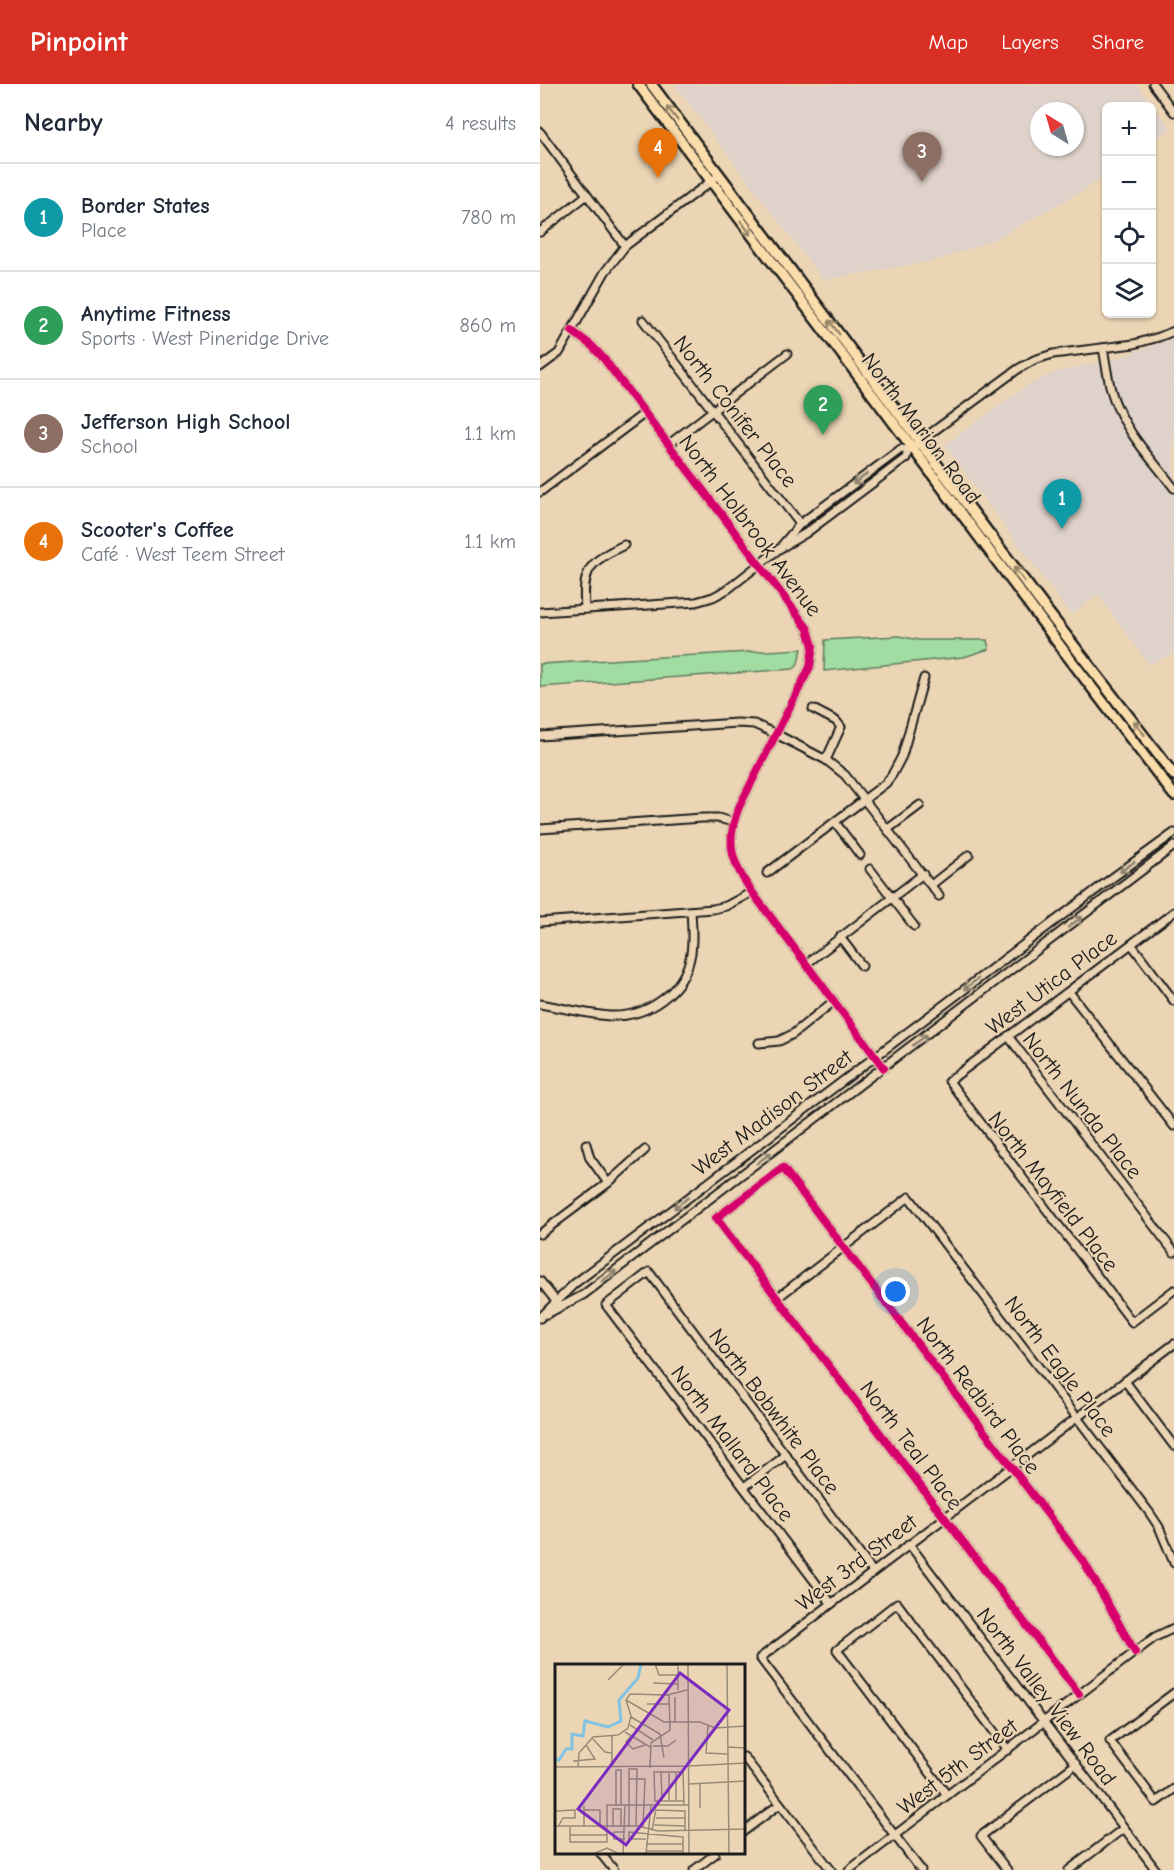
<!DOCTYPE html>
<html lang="en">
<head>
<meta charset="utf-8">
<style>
	body { margin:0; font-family:"Comic Neue",sans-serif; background:#f2f2f3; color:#1f2937 }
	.controls { position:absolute; right:18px; top:18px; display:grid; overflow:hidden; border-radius:9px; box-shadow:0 2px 4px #0004 }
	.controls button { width:54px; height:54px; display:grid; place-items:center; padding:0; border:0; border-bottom:2px solid #e0e1e3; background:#fff; color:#1f2937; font:30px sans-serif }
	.compass { position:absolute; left:490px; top:18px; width:54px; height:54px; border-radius:50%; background:#fff; box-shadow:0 2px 4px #0004; rotate:323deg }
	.you { position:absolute; left:356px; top:1208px; width:21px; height:21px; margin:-15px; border:4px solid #fff; border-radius:50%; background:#1a73e8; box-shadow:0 0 0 9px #1a73e833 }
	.badge { display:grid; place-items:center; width:39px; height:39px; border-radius:50%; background:#d93025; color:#fff; font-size:20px; font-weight:700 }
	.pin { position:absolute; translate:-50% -50px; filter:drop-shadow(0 2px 3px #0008) }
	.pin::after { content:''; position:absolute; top:32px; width:21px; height:18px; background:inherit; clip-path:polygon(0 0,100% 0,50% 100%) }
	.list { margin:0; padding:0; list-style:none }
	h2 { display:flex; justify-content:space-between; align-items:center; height:78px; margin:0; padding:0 24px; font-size:26px }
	h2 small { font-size:20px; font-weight:400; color:#747a83 }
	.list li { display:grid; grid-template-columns:39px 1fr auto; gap:18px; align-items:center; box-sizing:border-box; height:108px; padding:0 24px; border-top:2px solid #e0e1e3 }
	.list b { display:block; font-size:22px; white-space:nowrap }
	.list p { margin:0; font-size:20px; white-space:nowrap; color:#747a83 }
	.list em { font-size:20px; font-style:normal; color:#747a83 }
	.icon { flex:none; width:33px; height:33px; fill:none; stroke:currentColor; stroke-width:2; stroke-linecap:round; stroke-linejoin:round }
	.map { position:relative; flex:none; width:634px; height:1786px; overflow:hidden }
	header { display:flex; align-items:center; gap:36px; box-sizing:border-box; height:84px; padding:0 30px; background:#d93025; color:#fff }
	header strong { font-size:28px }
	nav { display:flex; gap:33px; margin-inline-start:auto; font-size:21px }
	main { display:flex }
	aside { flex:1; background:#fff }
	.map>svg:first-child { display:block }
	.built { fill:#dfd2ca; fill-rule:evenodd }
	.green { fill:#a1dca2; stroke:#5e7c5f; stroke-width:1.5 }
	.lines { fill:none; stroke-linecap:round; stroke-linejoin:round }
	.minor-casing { stroke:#1c1c1c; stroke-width:11 }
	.major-casing { stroke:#1c1c1c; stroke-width:14 }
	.minor { stroke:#ebd5b4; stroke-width:7 }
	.major { stroke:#fbddab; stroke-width:9 }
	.cycleway-casing { stroke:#ebd5b4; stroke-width:11 }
	.cycleway { stroke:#d6006c; stroke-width:8 }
	.oneway { stroke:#97866b }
	.oneway2 { stroke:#8e8270 }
	.labels { text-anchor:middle; stroke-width:4.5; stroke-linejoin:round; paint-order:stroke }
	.street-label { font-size:22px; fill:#1c1c1c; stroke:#ebd5b4 }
	.inset-river { fill:none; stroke:#81c3e2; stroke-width:3 }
	.inset-road { fill:none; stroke:#988b77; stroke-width:1.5 }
	.view { fill:#7b2cbf; fill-opacity:0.15; stroke:#7b2cbf; stroke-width:3 }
	.inset-edge { fill:none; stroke:#1c1c1c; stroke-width:3 }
</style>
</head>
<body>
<header>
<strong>Pinpoint</strong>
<nav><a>Map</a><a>Layers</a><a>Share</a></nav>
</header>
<main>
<aside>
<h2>Nearby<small>4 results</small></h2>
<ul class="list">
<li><span class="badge" style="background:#0f9aa8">1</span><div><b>Border States</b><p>Place</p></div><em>780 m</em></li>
<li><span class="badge" style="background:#2e9e5b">2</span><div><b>Anytime Fitness</b><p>Sports · West Pineridge Drive</p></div><em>860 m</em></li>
<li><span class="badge" style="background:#8d6e63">3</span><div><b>Jefferson High School</b><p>School</p></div><em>1.1 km</em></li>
<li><span class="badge" style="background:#e8710a">4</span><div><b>Scooter's Coffee</b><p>Café · West Teem Street</p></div><em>1.1 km</em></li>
</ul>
</aside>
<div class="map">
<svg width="634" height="1786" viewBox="0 0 634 1786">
	<rect width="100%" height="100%" fill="#ebd5b4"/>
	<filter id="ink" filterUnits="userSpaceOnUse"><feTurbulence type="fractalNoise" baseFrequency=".0167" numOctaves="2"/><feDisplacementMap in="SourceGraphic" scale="12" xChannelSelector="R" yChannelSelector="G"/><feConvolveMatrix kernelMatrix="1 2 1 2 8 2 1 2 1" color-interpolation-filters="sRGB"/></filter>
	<g filter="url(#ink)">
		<g class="built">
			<path d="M 134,0 L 597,0 L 631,44 L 612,58 L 612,22 L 566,22 L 566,90 L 546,105 L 456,155 L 395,177 L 283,196 ZM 499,27 L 535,27 L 535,63 L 499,63 Z"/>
			<path d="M 634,253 L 634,570 L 609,580 L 558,511 L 531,531 L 404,361 L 486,302 L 513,289 L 580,273 Z"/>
		</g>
		<g class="green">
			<path d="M 359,552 L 378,556 L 447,556 L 449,565 L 424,573 L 284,587 L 285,556 Z"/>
			<path d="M 262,565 L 257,582 L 253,585 L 0,603 L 0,580 Z"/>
		</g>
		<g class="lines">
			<g class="minor-casing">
				<g id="minor">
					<path d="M 613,0 L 634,28"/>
					<path d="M 0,48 L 85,162"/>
					<path d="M 0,148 L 47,111"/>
					<path d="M 103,236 L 260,440"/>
					<path d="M 32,247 L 52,262 L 64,275 L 268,545 L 273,562 L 270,583 L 199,723 C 185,758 191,778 212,808 L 344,984"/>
					<path d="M 563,264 C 567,285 569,308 579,327 C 592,355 615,379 634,404"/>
					<path d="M 0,283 L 19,269 L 65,188 L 85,162 L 174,95"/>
					<path d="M 129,360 L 247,270"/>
					<path d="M 0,408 L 105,329"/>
					<path d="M 243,460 L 260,440 L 361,365 L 368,366"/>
					<path d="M 45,525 C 42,485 49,478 84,461"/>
					<path d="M 0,528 L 156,518 L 173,513 L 188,505 L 239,465 L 266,449 L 366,374 L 368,366 L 372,363 L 478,285 L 494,276 L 513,270 L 594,260 L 619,253 L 634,247"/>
					<path d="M 273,625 L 296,637 L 301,643 L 286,676"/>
					<path d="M 0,652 L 197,639 L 214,640 L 236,650 L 286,676 L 305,691 L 399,812"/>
					<path d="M 295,738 L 320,771"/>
					<path d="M 0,745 L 162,734 L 178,734 L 193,738"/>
					<path d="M 348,745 L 380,721"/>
					<path d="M 330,785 L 374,842"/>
					<path d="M 227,789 L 325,715 L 346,699 L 352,691 L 362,672 L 384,594"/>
					<path d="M 391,801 L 429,771"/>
					<path d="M 634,828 L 409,997 L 592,1238 L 634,1206"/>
					<path d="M 0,838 L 173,825 L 186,822 L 212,808"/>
					<path d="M 300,853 L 322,882"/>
					<path d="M 592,861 L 634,917"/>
					<path d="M 266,880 L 383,790"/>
					<path d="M 529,908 L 634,1042"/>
					<path d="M 0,920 C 23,924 46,930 69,932 C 107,934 145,908 151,869 C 153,856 152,841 151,827"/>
					<path d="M 468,952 L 634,1168"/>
					<path d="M 219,959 L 239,957 L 253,950 L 294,917"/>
					<path d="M 46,1060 L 50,1074 L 68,1099"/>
					<path d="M 0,1150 L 68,1099 L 105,1066"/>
					<path d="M 0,1197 L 19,1221"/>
					<path d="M 237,1214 L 369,1113 L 609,1428 L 619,1443 L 634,1479"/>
					<path d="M 7,1230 L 43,1211 L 634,762"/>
					<path d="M 0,1234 L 34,1200 L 572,794 L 634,749"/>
					<path d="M 585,1297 L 634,1362"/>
					<path d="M 204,1403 L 246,1371"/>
					<path d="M 369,1460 L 616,1786"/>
					<path d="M 291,1519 L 66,1221 L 109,1188 L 333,1488"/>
					<path d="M 634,1609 L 570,1657 L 616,1718 L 634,1705"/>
					<path d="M 539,1610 L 176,1134 L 243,1084 L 544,1478 L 595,1568"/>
					<path d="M 204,1673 L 291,1786"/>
					<path d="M 407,1711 L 297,1566 L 357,1519 L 468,1666"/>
					<path d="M 204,1747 L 240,1720"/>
					<path d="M 61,1770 L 74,1786"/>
					<path d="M 154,1786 L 175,1770"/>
					<path d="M 309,1786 L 595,1568 L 615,1553 L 634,1544"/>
					<path d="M 381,1786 L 220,1574 L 634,1260"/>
					<path d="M 467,1786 L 441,1752 L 536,1680"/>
					<path d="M 529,1786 L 584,1744"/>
				</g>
			</g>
			<g class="major-casing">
				<g id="major">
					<path d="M 98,0 L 372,363 L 527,571 L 634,711"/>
					<path d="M 111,0 L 507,527 L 634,691"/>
				</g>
			</g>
			<use href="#minor" class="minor"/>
			<use href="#major" class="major"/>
			<g class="cycleway-casing">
				<g id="cycleway">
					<path d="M 32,247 L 52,262 L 64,275 L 268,545 L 273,562 L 270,583 L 199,723 C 185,758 191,778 212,808 L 344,984"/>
					<path d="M 539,1610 L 176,1134 L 243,1084 L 544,1478 L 595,1568"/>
				</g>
			</g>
			<use href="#cycleway" class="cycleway"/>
		</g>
		<defs><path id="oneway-shaft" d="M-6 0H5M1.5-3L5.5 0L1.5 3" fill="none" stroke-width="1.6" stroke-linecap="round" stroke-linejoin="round" transform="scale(1.5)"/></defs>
		<g class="oneway">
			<use href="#oneway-shaft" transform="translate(132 29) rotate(-127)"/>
			<use href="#oneway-shaft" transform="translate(206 144) rotate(53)"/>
			<use href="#oneway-shaft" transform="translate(294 243) rotate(-127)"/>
			<use href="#oneway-shaft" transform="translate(479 490) rotate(-127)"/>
			<use href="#oneway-shaft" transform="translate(599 644) rotate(-128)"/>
		</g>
		<g class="oneway2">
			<use href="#oneway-shaft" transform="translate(320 395) rotate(143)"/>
			<use href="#oneway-shaft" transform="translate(587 783) rotate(144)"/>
			<use href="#oneway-shaft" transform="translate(535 838) rotate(-37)"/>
			<use href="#oneway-shaft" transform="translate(431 900) rotate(143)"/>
			<use href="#oneway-shaft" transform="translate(380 956) rotate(-37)"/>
			<use href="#oneway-shaft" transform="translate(224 1074) rotate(-37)"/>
			<use href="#oneway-shaft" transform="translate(141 1119) rotate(143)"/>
			<use href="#oneway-shaft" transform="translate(69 1192) rotate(-37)"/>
		</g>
	</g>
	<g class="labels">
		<g class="street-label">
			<text transform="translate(196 327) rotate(52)" y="8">North Conifer Place</text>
			<text transform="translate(382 344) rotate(53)" y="8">North Marion Road</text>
			<text transform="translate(211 441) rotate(53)" y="8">North Holbrook Avenue</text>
			<text transform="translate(511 898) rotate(-37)" y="8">West Utica Place</text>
			<text transform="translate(543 1021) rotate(52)" y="8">North Nunda Place</text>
			<text transform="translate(232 1028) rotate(-37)" y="8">West Madison Street</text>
			<text transform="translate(514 1107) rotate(52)" y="8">North Mayfield Place</text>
			<text transform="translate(521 1282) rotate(53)" y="8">North Eagle Place</text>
			<text transform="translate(439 1311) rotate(53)" y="8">North Redbird Place</text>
			<text transform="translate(235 1327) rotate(53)" y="8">North Bobwhite Place</text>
			<text transform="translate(193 1359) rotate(53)" y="8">North Mallard Place</text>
			<text transform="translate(372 1361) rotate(53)" y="8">North Teal Place</text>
			<text transform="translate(316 1478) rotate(-37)" y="8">West 3rd Street</text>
			<text transform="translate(507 1612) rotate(53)" y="8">North Valley View Road</text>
			<text transform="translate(417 1682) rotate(-37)" y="8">West 5th Street</text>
		</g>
	</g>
	<g transform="translate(15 1580)">
		<rect width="190" height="190" fill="#ebd5b4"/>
		<path class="inset-river" d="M 0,95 L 4,96 L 11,85 L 17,85 L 17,70 L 28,72 L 30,57 L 53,63 L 66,57 L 64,36 L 83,14 L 86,0"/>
		<path class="inset-road" d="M 100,0 L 104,11 L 123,11M 133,0 L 134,190M 172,0 L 174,190M 101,1 L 123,1M 53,16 L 69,0M 98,19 L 123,20M 123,26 L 123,0M 120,33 L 120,58M 71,36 L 109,58 L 145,58 L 160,64 L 191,62M 92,40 L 114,40M 76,53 L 105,70 L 109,94M 75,61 L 98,76M 153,62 L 151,89 L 172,90M 70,68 L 95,83M 76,72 L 71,78 L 78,85 L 90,81M 37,74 L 50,88 L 57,89M 98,82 L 113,82 L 121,76M 172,83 L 191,84M 18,97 L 40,95 L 31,81M 134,102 L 191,99M 0,103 L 134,102M 23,103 L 24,89 L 38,73 L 63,71 L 73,64 L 76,52 L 71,36 L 75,30 L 112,31 L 132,26M 57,103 L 57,72M 95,104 L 96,79 L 115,66 L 114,30M 106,108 L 107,136M 114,109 L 114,137M 121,109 L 121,137M 74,115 L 90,115 L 88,163M 134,120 L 191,117M 145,120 L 145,144M 129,137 L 100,137 L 99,108 L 128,108 L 129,141M 61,141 L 61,106 L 66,106 L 66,141M 29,142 L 29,163M 29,146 L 45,146 L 45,163M 101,146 L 130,147 L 130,166M 0,147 L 20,146 L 20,154 L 8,154 L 3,163M 101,154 L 130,154M 99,161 L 130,162M 0,162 L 83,162 L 103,167 L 191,165M 74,162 L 74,105 L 82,105 L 81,162M 15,163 L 15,178 L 52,178 L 52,141 L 134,141M 58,163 L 58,145 L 66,145 L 66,163M 97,166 L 101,145M 70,168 L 59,168 L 59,175 L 70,175M 15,171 L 52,171M 91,175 L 74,175 L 74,168 L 128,173 L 128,190M 91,180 L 128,180M 91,187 L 128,187M 38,190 L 52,184 L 64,190M 68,190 L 70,141M 91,190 L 96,142"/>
		<path class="view" d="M 125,9 L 174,46 L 71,181 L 23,145 Z"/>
		<rect width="190" height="190" class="inset-edge"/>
	</g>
</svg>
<div class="controls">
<button>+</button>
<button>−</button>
<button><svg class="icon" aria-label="locate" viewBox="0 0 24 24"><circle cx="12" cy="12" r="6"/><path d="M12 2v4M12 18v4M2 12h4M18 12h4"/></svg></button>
<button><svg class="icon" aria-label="layers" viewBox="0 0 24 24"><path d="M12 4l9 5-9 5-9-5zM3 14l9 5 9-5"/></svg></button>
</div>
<svg class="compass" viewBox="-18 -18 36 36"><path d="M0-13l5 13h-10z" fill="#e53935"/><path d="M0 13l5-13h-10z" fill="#747a83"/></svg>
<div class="you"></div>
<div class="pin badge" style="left:522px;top:445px;background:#0f9aa8">1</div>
<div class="pin badge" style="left:283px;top:351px;background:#2e9e5b">2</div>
<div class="pin badge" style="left:382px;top:98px;background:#8d6e63">3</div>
<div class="pin badge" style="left:118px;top:94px;background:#e8710a">4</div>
</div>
</main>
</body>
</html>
